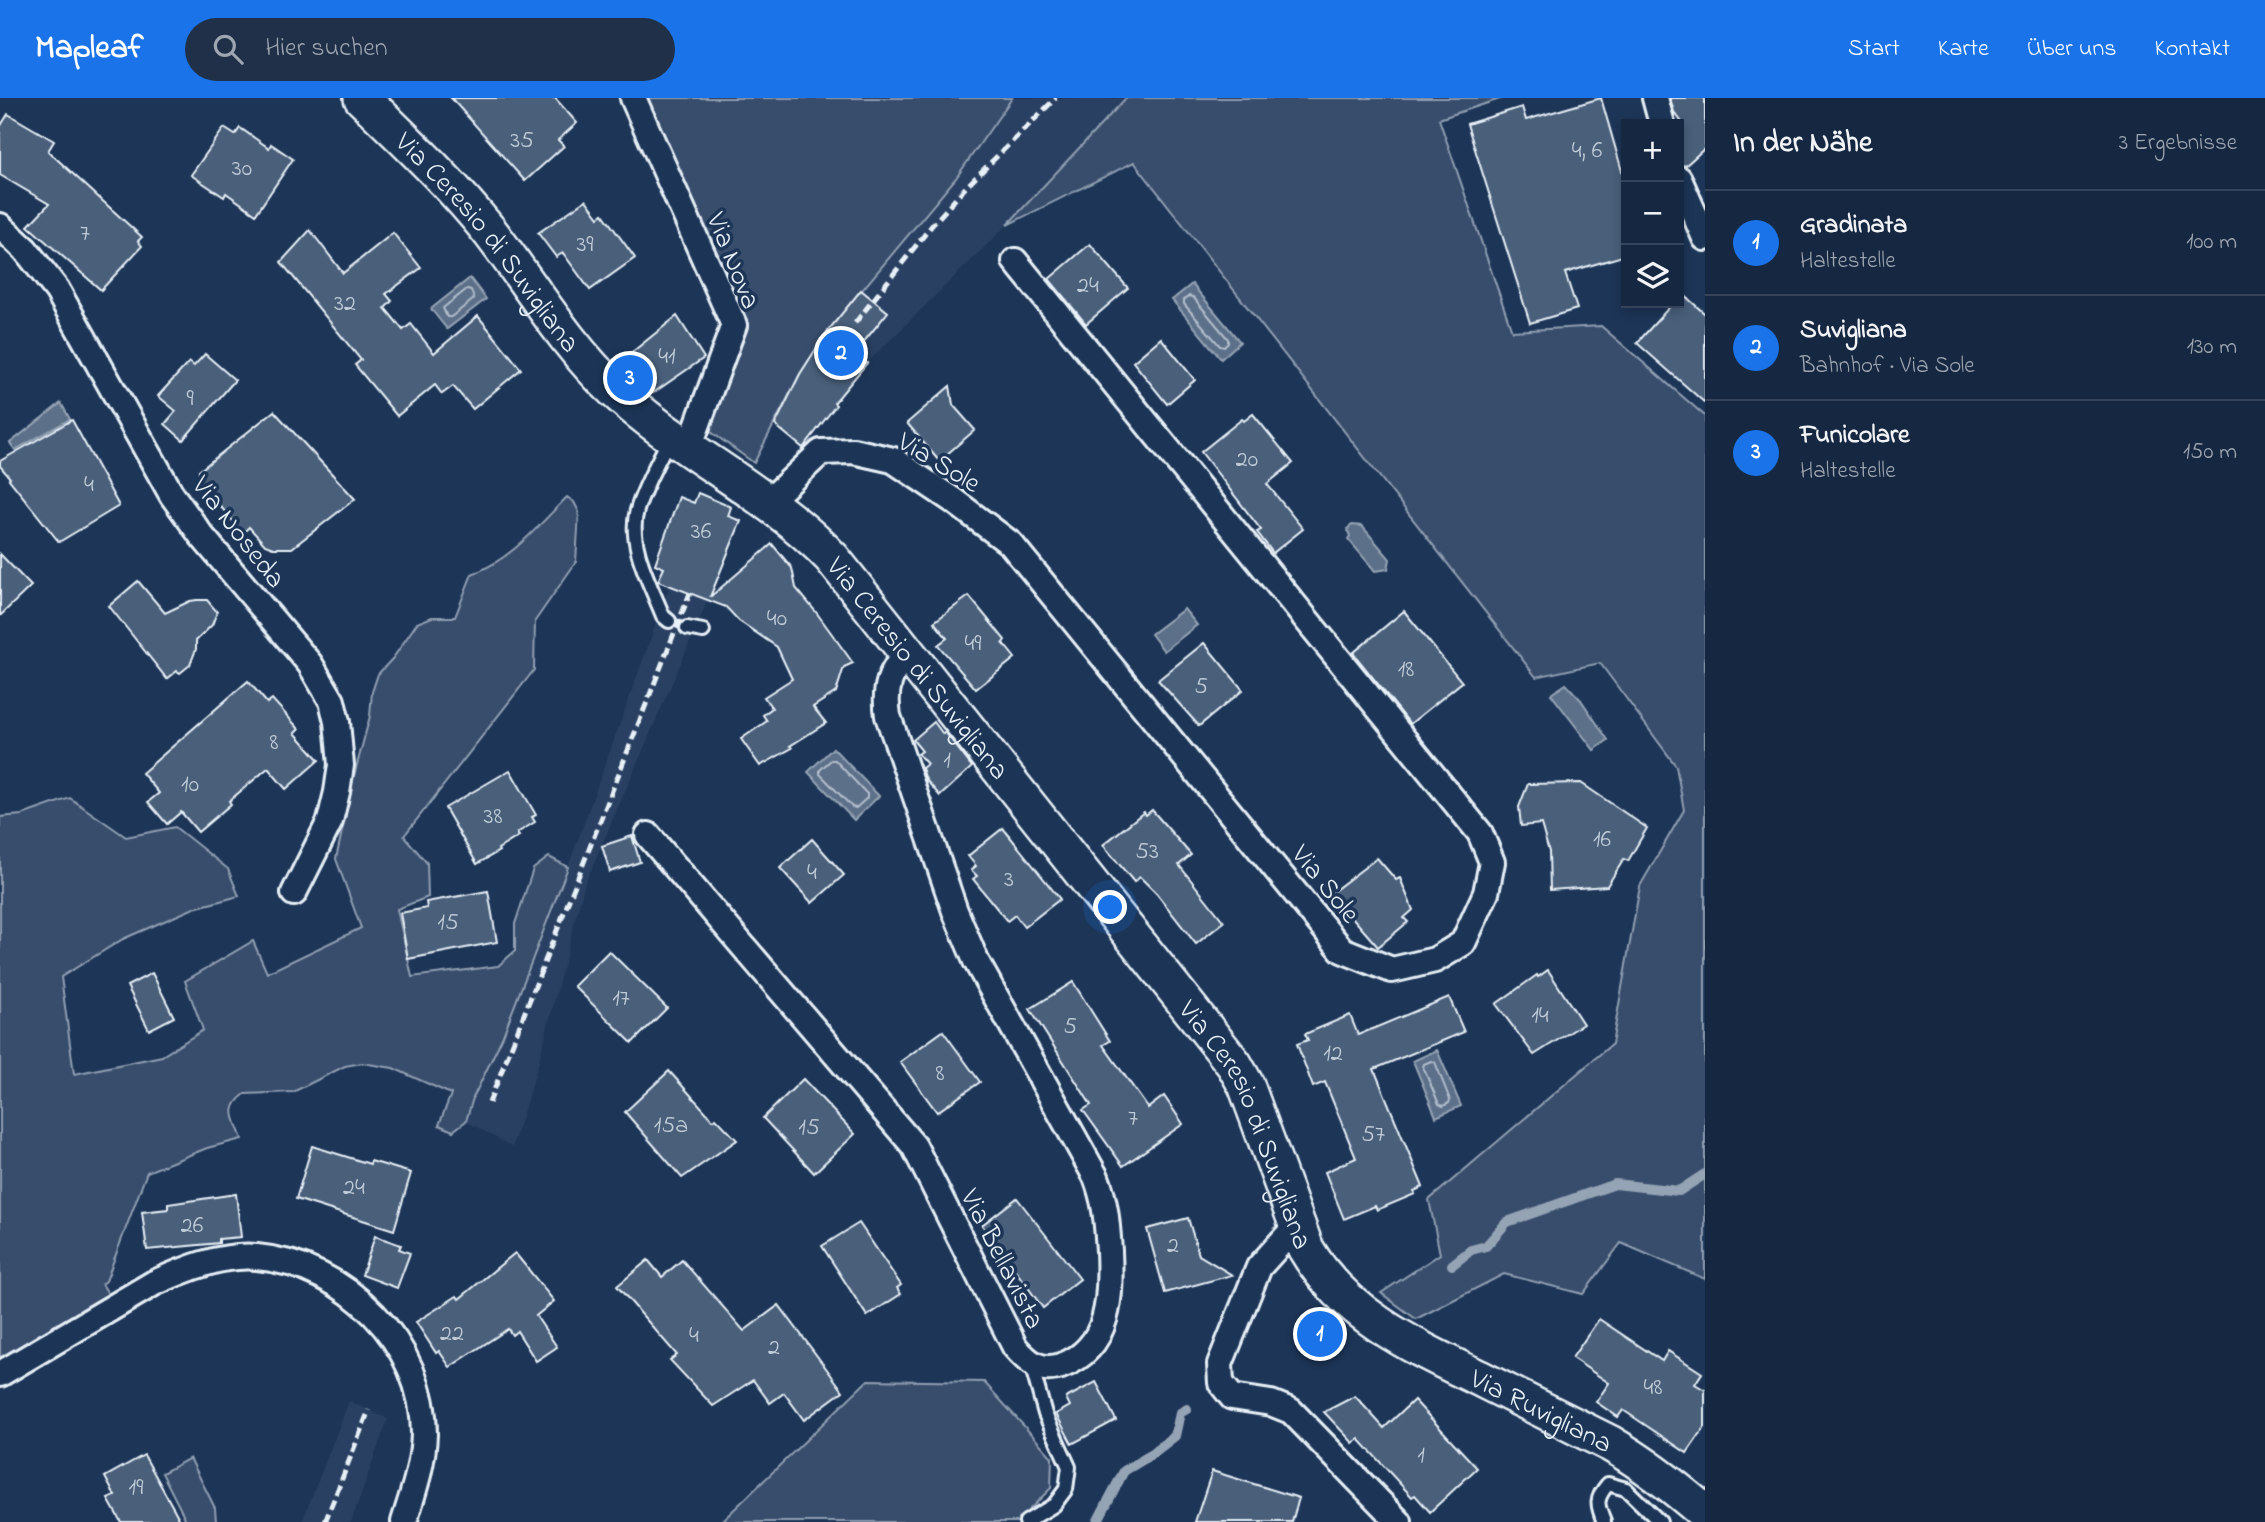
<!DOCTYPE html>
<html lang="de">
<head>
<meta charset="utf-8">
<style>
	body { margin:0; font-family:"Indie Flower",sans-serif; background:#1f3048; color:#f1f3f6 }
	.controls { position:absolute; right:21px; top:21px; display:grid; overflow:hidden; border-radius:0px; box-shadow:0 4px 10px #0003 }
	.controls button { width:63px; height:63px; display:grid; place-items:center; padding:0; border:0; border-bottom:2px solid #35445a; background:#162841; color:#f1f3f6; font:35px sans-serif }
	.you { position:absolute; left:1111px; top:810px; width:24px; height:24px; margin:-18px; border:5px solid #fff; border-radius:50%; background:#1a73e8; box-shadow:0 0 0 10px #1a73e833 }
	.badge { display:grid; place-items:center; width:46px; height:46px; border-radius:50%; background:#1a73e8; color:#fff; font-size:23px; font-weight:700 }
	.pin { position:absolute; translate:-50% -50%; border:4px solid #fff; box-shadow:0 2px 7px #0006 }
	.list { margin:0; padding:0; list-style:none }
	h2 { display:flex; justify-content:space-between; align-items:center; height:91px; margin:0; padding:0 28px; font-size:30px }
	h2 small { font-size:23px; font-weight:400; color:#9ea6b1 }
	.list li { display:grid; grid-template-columns:46px 1fr auto; gap:21px; align-items:center; box-sizing:border-box; height:105px; padding:0 28px; border-top:2px solid #35445a }
	.list b { display:block; font-size:26px; white-space:nowrap }
	.list p { margin:0; font-size:23px; white-space:nowrap; color:#9ea6b1 }
	.list em { font-size:23px; font-style:normal; color:#9ea6b1 }
	.icon { flex:none; width:38px; height:38px; fill:none; stroke:currentColor; stroke-width:2; stroke-linecap:round; stroke-linejoin:round }
	.map { position:relative; flex:none; width:1705px; height:1424px; overflow:hidden }
	header { display:flex; align-items:center; gap:42px; box-sizing:border-box; height:98px; padding:0 35px; background:#1a73e8; color:#fff }
	header strong { font-size:33px }
	nav { display:flex; gap:38px; margin-inline-start:auto; font-size:24px }
	.search { width:490px; height:63px; background:#1f3048; display:flex; align-items:center; gap:18px; box-sizing:border-box; padding:0 24px; border-radius:38px; color:#9ea6b1; font-size:26px }
	main { display:flex }
	aside { flex:1; background:#162841 }
	.map>svg:first-child { display:block }
	.built { fill:#2a4162 }
	.green { fill:#374d6c; stroke:#909fb2; stroke-width:2 }
	.water { fill:#5d7089; stroke:#95a4b5; stroke-width:2 }
	.lines { fill:none; stroke-linecap:round; stroke-linejoin:round }
	.shore { stroke:#b0bdcc; stroke-width:2 }
	.stream { stroke:#95a4b5; stroke-width:10 }
	.building { fill:#495e7a; stroke:#e8f1f8; stroke-width:2 }
	.service-casing { stroke:#e8f1f8; stroke-width:18 }
	.minor-casing { stroke:#e8f1f8; stroke-width:30 }
	.secondary-casing { stroke:#e8f1f8; stroke-width:40 }
	.service { stroke:#1d3557; stroke-width:12 }
	.minor { stroke:#1d3557; stroke-width:24 }
	.secondary { stroke:#1d3557; stroke-width:35 }
	.rail { stroke:#e8f1f8; stroke-width:5; stroke-dasharray:10 5; stroke-linecap:butt }
	.labels { text-anchor:middle; stroke-width:7; stroke-linejoin:round; paint-order:stroke }
	.number-label { font-size:24px; fill:#c0ccd8 }
	.street-label { font-size:28px; fill:#e8f1f8; stroke:#1d3557 }
</style>
</head>
<body>
<header>
<strong>Mapleaf</strong>
<div class="search"><svg class="icon" aria-label="search" viewBox="0 0 24 24"><circle cx="10" cy="10" r="6"/><path d="M15 15l6 6"/></svg>Hier suchen</div>
<nav><a>Start</a><a>Karte</a><a>Über uns</a><a>Kontakt</a></nav>
</header>
<main>
<div class="map">
<svg width="1705" height="1424" viewBox="0 0 1705 1424">
	<rect width="100%" height="100%" fill="#1d3557"/>
	<filter id="ink" filterUnits="userSpaceOnUse"><feTurbulence type="fractalNoise" baseFrequency=".0143" numOctaves="2"/><feDisplacementMap in="SourceGraphic" scale="14" xChannelSelector="R" yChannelSelector="G"/><feConvolveMatrix kernelMatrix="1 2 1 2 8 2 1 2 1" color-interpolation-filters="sRGB"/></filter>
	<g filter="url(#ink)">
		<g class="built">
			<path d="M 1012,0 L 1126,0 L 1007,127 L 867,265 L 834,305 L 800,276 L 827,234 L 956,80 Z"/>
			<path d="M 670,487 L 708,502 L 584,788 L 536,974 L 512,1049 L 466,1023 L 473,1000 L 502,940 L 568,769 Z"/>
			<path d="M 349,1303 L 388,1321 L 351,1424 L 302,1424 Z"/>
		</g>
		<g class="green">
			<path d="M 633,0 L 1012,0 L 956,80 L 827,234 L 800,276 L 754,365 L 707,331 L 734,227 Z"/>
			<path d="M 1126,0 L 1503,0 L 1439,21 L 1512,233 L 1601,228 L 1705,318 L 1705,1181 L 1621,1145 L 1583,1196 L 1504,1176 L 1416,1221 L 1381,1195 L 1440,1156 L 1429,1102 L 1612,946 L 1640,788 L 1684,712 L 1676,668 L 1600,565 L 1536,579 L 1134,64 L 1007,127 Z"/>
			<path d="M 567,399 L 574,404 L 579,414 L 576,464 L 535,523 L 534,572 L 404,738 L 427,765 L 428,799 L 397,811 L 412,879 L 498,868 L 515,853 L 515,826 L 533,771 L 549,759 L 568,769 L 502,940 L 473,1000 L 466,1023 L 453,1033 L 439,1027 L 451,996 L 393,970 L 362,965 L 345,968 L 293,994 L 245,996 C 225,1011 235,1021 242,1041 L 207,1050 L 147,1074 L 106,1183 L 102,1186 L 109,1197 L 0,1264 L 0,719 L 22,717 L 70,700 L 126,739 L 175,729 L 228,771 L 239,798 L 194,810 L 123,841 L 61,879 L 74,976 L 162,958 L 203,932 L 185,883 L 253,843 L 267,875 L 361,830 L 336,761 L 354,678 L 370,618 L 372,594 L 378,576 L 393,560 L 417,525 L 432,519 L 455,519 L 472,476 C 511,462 539,427 567,399 Z"/>
			<path d="M 868,1282 L 984,1284 L 1052,1359 L 1051,1390 L 1017,1424 L 721,1424 Z"/>
			<path d="M 190,1360 L 215,1410 L 216,1424 L 187,1424 L 162,1375 Z"/>
		</g>
		<g class="water">
			<path d="M 470,180 L 486,201 L 447,231 L 431,211 Z"/>
			<path d="M 1192,186 L 1240,244 L 1221,261 L 1172,202 Z"/>
			<path d="M 61,305 L 70,321 L 15,352 L 10,345 Z"/>
			<path d="M 1352,427 L 1362,428 L 1390,461 L 1388,471 L 1375,473 L 1348,441 L 1350,438 L 1347,431 Z"/>
			<path d="M 1184,511 L 1197,527 L 1164,553 L 1151,536 Z"/>
			<path d="M 1566,586 L 1581,602 L 1608,642 L 1594,652 L 1551,596 Z"/>
			<path d="M 833,650 L 879,698 L 854,722 L 808,674 Z"/>
			<path d="M 1437,952 L 1461,1008 L 1436,1019 L 1413,963 Z"/>
		</g>
		<g class="lines">
			<g class="shore">
				<path d="M 467,191 L 471,192 L 474,201 L 451,219 L 447,219 L 443,210 Z"/>
				<path d="M 1189,198 L 1193,199 L 1228,241 L 1228,245 L 1224,249 L 1220,248 L 1184,206 L 1184,202 Z"/>
				<path d="M 831,662 L 835,662 L 867,696 L 867,700 L 856,710 L 852,709 L 820,676 L 820,672 Z"/>
				<path d="M 1431,963 L 1435,964 L 1450,1002 L 1449,1005 L 1443,1008 L 1439,1006 L 1423,969 L 1424,966 Z"/>
			</g>
			<g class="stream">
				<path d="M 1452,1167 L 1471,1152 L 1486,1148 L 1507,1124 L 1615,1086 L 1679,1093 L 1705,1076"/>
				<path d="M 1097,1424 L 1124,1373 L 1149,1358 L 1175,1338 L 1180,1315 L 1187,1311"/>
			</g>
		</g>
		<g class="building">
			<path d="M 451,0 L 555,0 L 577,25 L 558,42 L 564,48 L 525,83 Z"/>
			<path d="M 1601,0 L 1626,87 L 1626,157 L 1565,175 L 1577,211 L 1530,225 L 1467,26 L 1522,9 L 1526,22 Z"/>
			<path d="M 1670,0 L 1705,0 L 1705,50 L 1685,68 L 1679,66 L 1679,25 L 1681,23 L 1674,14 Z"/>
			<path d="M 8,16 L 54,43 L 48,53 L 142,139 L 138,143 L 142,148 L 101,192 L 28,128 L 49,106 L 0,77 L 0,29 Z"/>
			<path d="M 224,30 L 235,37 L 240,30 L 269,50 L 271,46 L 293,61 L 256,116 L 226,95 L 224,99 L 191,77 Z"/>
			<path d="M 586,102 L 599,119 L 603,116 L 635,160 L 590,192 L 563,155 L 556,159 L 538,135 Z"/>
			<path d="M 310,132 L 343,175 L 393,135 L 421,170 L 386,196 L 392,203 L 385,210 L 403,232 L 411,226 L 434,255 L 478,218 L 521,271 L 473,311 L 453,288 L 442,296 L 435,287 L 397,318 L 355,267 L 361,262 L 281,164 Z"/>
			<path d="M 1090,146 L 1128,190 L 1086,226 L 1049,181 Z"/>
			<path d="M 861,192 L 888,214 L 854,256 L 867,265 L 834,305 L 836,307 L 803,350 L 775,327 L 800,276 L 827,234 Z"/>
			<path d="M 1682,195 L 1705,216 L 1705,305 L 1637,245 L 1673,205 L 1679,205 L 1679,199 Z"/>
			<path d="M 677,218 L 704,260 L 653,295 L 631,255 Z"/>
			<path d="M 1161,240 L 1195,282 L 1167,306 L 1133,264 Z"/>
			<path d="M 205,256 L 235,282 L 183,342 L 165,326 L 176,313 L 158,298 L 189,264 L 194,268 Z"/>
			<path d="M 950,288 L 953,307 L 975,332 L 939,363 L 907,325 Z"/>
			<path d="M 274,313 L 355,401 L 292,450 L 273,450 L 265,447 L 249,429 L 243,435 L 199,383 L 199,373 Z"/>
			<path d="M 1253,316 L 1293,365 L 1267,386 L 1303,431 L 1273,455 L 1257,434 L 1261,432 L 1201,354 L 1242,321 L 1244,323 Z"/>
			<path d="M 72,322 L 119,408 L 59,444 L 9,381 L 10,380 L 0,368 L 0,363 Z"/>
			<path d="M 698,395 L 731,409 L 728,418 L 741,423 L 710,499 L 772,446 L 792,470 L 796,490 L 816,514 L 853,565 L 844,569 L 836,594 L 813,609 L 826,625 L 790,648 L 792,650 L 760,668 L 741,641 L 767,623 L 763,617 L 772,610 L 764,599 L 792,581 L 777,549 L 739,523 L 726,509 L 658,483 L 664,470 L 655,466 L 679,399 L 694,405 Z"/>
			<path d="M 0,456 L 31,488 L 0,518 Z"/>
			<path d="M 138,483 L 165,515 L 190,503 L 197,502 L 207,502 L 217,514 L 212,527 L 196,543 L 196,551 L 190,567 L 180,575 L 177,573 L 167,581 L 109,508 Z"/>
			<path d="M 969,498 L 1005,542 L 1003,545 L 1015,560 L 976,591 L 938,547 L 947,540 L 934,524 Z"/>
			<path d="M 1404,513 L 1462,584 L 1410,626 L 1353,555 Z"/>
			<path d="M 1204,545 L 1243,592 L 1199,628 L 1158,582 Z"/>
			<path d="M 248,583 L 267,605 L 272,601 L 299,631 L 295,635 L 319,662 L 286,691 L 268,670 L 229,703 L 231,706 L 198,734 L 181,714 L 167,726 L 148,704 L 159,695 L 142,675 Z"/>
			<path d="M 934,624 L 943,636 L 945,634 L 972,669 L 940,698 L 926,682 L 922,670 L 927,666 L 918,656 L 922,653 L 913,642 Z"/>
			<path d="M 510,672 L 536,717 L 532,719 L 535,724 L 517,735 L 519,738 L 498,751 L 499,753 L 477,766 L 445,710 Z"/>
			<path d="M 1581,685 L 1647,730 L 1628,763 L 1624,761 L 1607,788 L 1550,792 L 1549,754 L 1541,726 L 1521,728 L 1519,709 L 1528,686 Z"/>
			<path d="M 1152,712 L 1191,757 L 1179,767 L 1224,824 L 1196,846 L 1156,795 L 1140,779 L 1134,784 L 1103,747 L 1144,714 L 1146,717 Z"/>
			<path d="M 1003,730 L 1060,801 L 1024,829 L 1015,817 L 1007,823 L 973,781 L 977,778 L 971,772 L 976,768 L 968,758 Z"/>
			<path d="M 632,738 L 640,764 L 610,774 L 602,748 Z"/>
			<path d="M 812,741 L 844,777 L 812,805 L 780,770 Z"/>
			<path d="M 1377,760 L 1396,782 L 1400,780 L 1413,812 L 1404,820 L 1408,824 L 1378,849 L 1331,795 Z"/>
			<path d="M 488,793 L 497,844 L 408,861 L 400,815 L 427,810 L 426,804 Z"/>
			<path d="M 609,853 L 667,910 L 632,945 L 574,888 Z"/>
			<path d="M 1548,872 L 1583,926 L 1534,957 L 1496,906 L 1537,877 L 1538,879 Z"/>
			<path d="M 152,875 L 174,919 L 149,932 L 127,888 Z"/>
			<path d="M 1073,884 L 1110,943 L 1103,947 L 1148,1010 L 1164,998 L 1183,1026 L 1123,1068 L 1083,1012 L 1091,1007 L 1030,911 Z"/>
			<path d="M 1449,899 L 1464,934 L 1374,971 L 1423,1089 L 1414,1093 L 1415,1096 L 1377,1112 L 1375,1108 L 1344,1121 L 1325,1074 L 1356,1060 L 1325,984 L 1313,989 L 1297,946 L 1308,942 L 1305,936 L 1350,917 L 1358,937 Z"/>
			<path d="M 943,933 L 980,984 L 937,1014 L 900,964 Z"/>
			<path d="M 669,973 L 713,1022 L 716,1020 L 737,1042 L 682,1080 L 625,1014 Z"/>
			<path d="M 803,981 L 855,1036 L 814,1075 L 763,1020 Z"/>
			<path d="M 312,1048 L 370,1066 L 371,1063 L 411,1075 L 394,1132 L 296,1101 Z"/>
			<path d="M 236,1096 L 241,1139 L 219,1141 L 219,1145 L 147,1152 L 142,1114 L 168,1111 L 168,1106 Z"/>
			<path d="M 1017,1100 L 1080,1181 L 1043,1210 L 982,1127 Z"/>
			<path d="M 1188,1120 L 1199,1157 L 1232,1177 L 1165,1195 L 1147,1131 Z"/>
			<path d="M 859,1125 L 901,1187 L 897,1190 L 901,1196 L 867,1218 L 822,1148 Z"/>
			<path d="M 375,1138 L 401,1147 L 399,1151 L 410,1155 L 397,1190 L 362,1177 Z"/>
			<path d="M 515,1155 L 554,1203 L 536,1218 L 557,1249 L 536,1263 L 517,1233 L 512,1237 L 508,1231 L 450,1269 L 439,1253 L 436,1255 L 416,1224 L 457,1198 L 459,1201 Z"/>
			<path d="M 648,1162 L 662,1179 L 682,1162 L 744,1233 L 779,1207 L 843,1293 L 804,1322 L 784,1295 L 770,1305 L 753,1282 L 713,1308 L 670,1262 L 677,1257 L 617,1188 Z"/>
			<path d="M 1599,1221 L 1662,1263 L 1668,1253 L 1702,1275 L 1695,1286 L 1705,1292 L 1705,1329 L 1687,1355 L 1623,1312 L 1618,1319 L 1596,1304 L 1609,1285 L 1572,1260 Z"/>
			<path d="M 1096,1284 L 1116,1322 L 1072,1346 L 1056,1316 L 1070,1308 L 1066,1300 Z"/>
			<path d="M 1355,1298 L 1384,1330 L 1414,1302 L 1477,1370 L 1430,1414 L 1415,1397 L 1412,1399 L 1359,1341 L 1353,1345 L 1324,1314 Z"/>
			<path d="M 144,1357 L 181,1424 L 121,1424 L 108,1401 L 115,1398 L 105,1379 Z"/>
			<path d="M 1212,1373 L 1299,1400 L 1292,1424 L 1195,1424 Z"/>
		</g>
		<g class="lines">
			<g class="service-casing">
				<g id="service">
					<path d="M 669,341 C 658,364 644,388 637,412 C 627,446 651,487 663,518 L 669,523"/>
					<path d="M 687,530 L 703,533"/>
					<path d="M 1026,1424 L 1054,1407 L 1066,1391 L 1069,1369 L 1045,1316 L 1031,1266"/>
					<path d="M 1604,1424 C 1597,1407 1595,1401 1608,1386 L 1626,1391 L 1660,1424"/>
				</g>
			</g>
			<g class="minor-casing">
				<g id="minor">
					<path d="M 633,0 L 734,227 L 689,350"/>
					<path d="M 1655,0 L 1662,26"/>
					<path d="M 1679,81 L 1705,140"/>
					<path d="M 0,128 L 25,151 L 57,192 L 172,397 L 201,437 L 310,566 L 332,603 L 337,624 L 341,667 L 337,694 L 330,723 L 294,795"/>
					<path d="M 768,404 L 821,354 L 853,353 L 893,362 L 954,403 L 1011,446 L 1342,852 L 1392,872 L 1435,862 L 1463,845 L 1486,795 L 1492,764 L 1480,735 L 1015,163"/>
					<path d="M 648,737 L 914,1048 L 1015,1249 C 1028,1264 1040,1275 1061,1268 C 1111,1250 1111,1197 1109,1153 C 1107,1125 1106,1105 1096,1079 L 976,863 L 955,813 L 888,618 C 884,592 889,573 908,555"/>
					<path d="M 1296,1128 L 1259,1169 L 1220,1266 L 1221,1285 L 1232,1299 L 1271,1305 L 1291,1313 L 1399,1424"/>
					<path d="M 0,1276 L 154,1185 C 186,1171 221,1156 257,1159 C 346,1167 424,1245 424,1336 C 423,1367 413,1395 404,1424"/>
				</g>
			</g>
			<g class="secondary-casing">
				<g id="secondary">
					<path id="s1" d="M 362,0 C 406,43 451,85 490,134 C 531,187 565,246 614,292 C 682,355 768,393 832,460 L 1234,966 L 1246,987 L 1306,1151 C 1346,1219 1417,1250 1485,1283 C 1527,1304 1569,1325 1611,1346 C 1645,1366 1675,1389 1705,1415"/>
				</g>
			</g>
			<use href="#service" class="service"/>
			<use href="#minor" class="minor"/>
			<use href="#secondary" class="secondary"/>
			<g class="rail">
				<path d="M 855,225 L 933,126 L 966,89 L 1056,0"/>
				<path d="M 489,1005 L 690,495"/>
				<path d="M 325,1424 L 369,1312"/>
			</g>
		</g>
	</g>
	<g class="labels">
		<g class="number-label">
			<text x="522" y="49">35</text>
			<text x="1587" y="59">4, 6</text>
			<text x="242" y="77">30</text>
			<text x="85" y="142">7</text>
			<text x="585" y="153">39</text>
			<text x="1088" y="194">24</text>
			<text x="345" y="212">32</text>
			<text x="667" y="265">41</text>
			<text x="190" y="307">9</text>
			<text x="1247" y="368">20</text>
			<text x="89" y="393">4</text>
			<text x="701" y="440">36</text>
			<text x="777" y="527">40</text>
			<text x="973" y="552">49</text>
			<text x="1406" y="578">18</text>
			<text x="1201" y="595">5</text>
			<text x="274" y="651">8</text>
			<text x="947" y="669">1</text>
			<text x="190" y="693">10</text>
			<text x="493" y="725">38</text>
			<text x="1602" y="748">16</text>
			<text x="1147" y="760">53</text>
			<text x="812" y="781">4</text>
			<text x="1009" y="788">3</text>
			<text x="448" y="831">15</text>
			<text x="621" y="907">17</text>
			<text x="1540" y="924">14</text>
			<text x="1070" y="935">5</text>
			<text x="1333" y="962">12</text>
			<text x="940" y="982">8</text>
			<text x="1133" y="1027">7</text>
			<text x="671" y="1034">15a</text>
			<text x="809" y="1036">15</text>
			<text x="1373" y="1043">57</text>
			<text x="354" y="1096">24</text>
			<text x="192" y="1134">26</text>
			<text x="1173" y="1154">2</text>
			<text x="452" y="1242">22</text>
			<text x="694" y="1244">4</text>
			<text x="774" y="1256">2</text>
			<text x="1653" y="1296">48</text>
			<text x="1421" y="1364">1</text>
			<text x="136" y="1396">19</text>
		</g>
		<g class="street-label">
			<text dy="10" stroke="none"><textPath href="#s1" startOffset="192">Via Ceresio di Suvigliana</textPath></text>
			<text transform="translate(735 162) rotate(68)" y="10">Via Nova</text>
			<text transform="translate(940 363) rotate(31)" y="10">Via Sole</text>
			<text transform="translate(240 433) rotate(52)" y="10">Via Noseda</text>
			<text dy="10" stroke="none"><textPath href="#s1" startOffset="802">Via Ceresio di Suvigliana</textPath></text>
			<text transform="translate(1327 785) rotate(51)" y="10">Via Sole</text>
			<text dy="10" stroke="none"><textPath href="#s1" startOffset="1368">Via Ceresio di Suvigliana</textPath></text>
			<text transform="translate(1004 1160) rotate(63)" y="10">Via Bellavista</text>
			<text dy="10" stroke="none"><textPath href="#s1" startOffset="1797">Via Ruvigliana</textPath></text>
		</g>
	</g>
</svg>
<div class="controls">
<button>+</button>
<button>−</button>
<button><svg class="icon" aria-label="layers" viewBox="0 0 24 24"><path d="M12 4l9 5-9 5-9-5zM3 14l9 5 9-5"/></svg></button>
</div>
<div class="you"></div>
<div class="pin badge" style="left:1320px;top:1236px">1</div>
<div class="pin badge" style="left:841px;top:255px">2</div>
<div class="pin badge" style="left:630px;top:280px">3</div>
</div>
<aside>
<h2>In der Nähe<small>3 Ergebnisse</small></h2>
<ul class="list">
<li><span class="badge">1</span><div><b>Gradinata</b><p>Haltestelle</p></div><em>100 m</em></li>
<li><span class="badge">2</span><div><b>Suvigliana</b><p>Bahnhof · Via Sole</p></div><em>130 m</em></li>
<li><span class="badge">3</span><div><b>Funicolare</b><p>Haltestelle</p></div><em>150 m</em></li>
</ul>
</aside>
</main>
</body>
</html>
